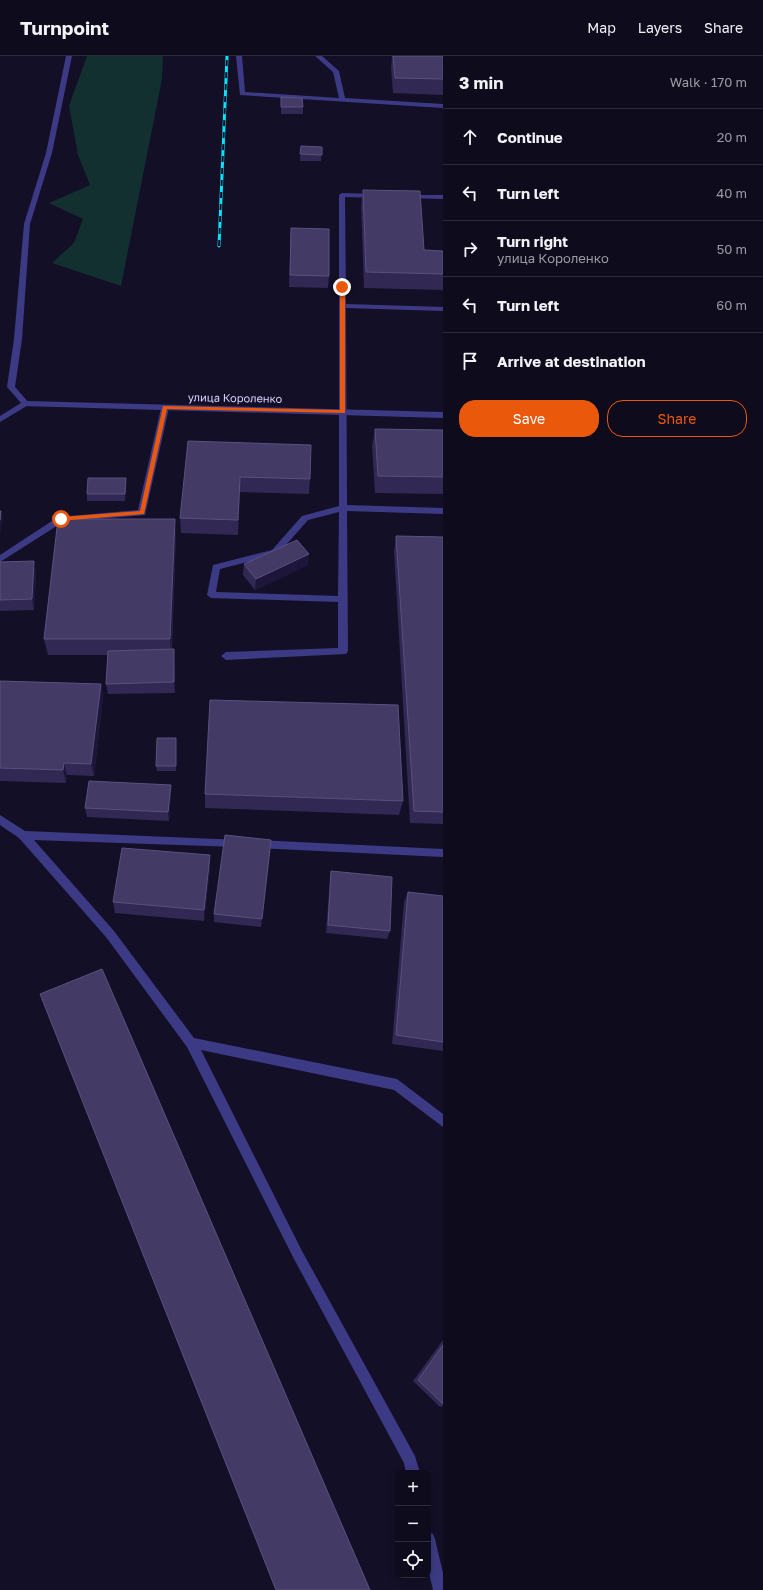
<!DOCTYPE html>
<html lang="en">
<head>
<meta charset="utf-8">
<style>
	body { margin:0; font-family:"Golos Text",sans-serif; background:#1c1929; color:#f1f3f6 }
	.controls { position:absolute; right:12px; bottom:12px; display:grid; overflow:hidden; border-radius:8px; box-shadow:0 2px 10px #0003 }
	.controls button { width:36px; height:36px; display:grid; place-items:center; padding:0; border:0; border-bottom:1px solid #2e2b3b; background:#0e0b1c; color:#f1f3f6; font:20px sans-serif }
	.stop { position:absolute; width:12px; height:12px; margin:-9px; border:3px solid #ea580c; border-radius:50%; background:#fff }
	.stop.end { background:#ea580c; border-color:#fff; box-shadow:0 1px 4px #0008 }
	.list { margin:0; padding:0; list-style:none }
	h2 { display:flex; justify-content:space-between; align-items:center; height:52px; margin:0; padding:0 16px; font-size:17px }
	h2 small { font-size:13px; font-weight:400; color:#9b9ba3 }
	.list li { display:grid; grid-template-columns:26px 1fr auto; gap:12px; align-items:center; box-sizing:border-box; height:56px; padding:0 16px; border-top:1px solid #2e2b3b }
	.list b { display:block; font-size:15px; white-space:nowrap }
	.list p { margin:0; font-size:13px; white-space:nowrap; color:#9b9ba3 }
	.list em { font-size:13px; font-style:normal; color:#9b9ba3 }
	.actions { display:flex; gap:8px; padding:12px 16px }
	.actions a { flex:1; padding:9px 0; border:1px solid #ea580c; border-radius:16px; text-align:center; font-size:14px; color:#ea580c }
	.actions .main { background:#ea580c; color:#fff }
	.icon { flex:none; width:22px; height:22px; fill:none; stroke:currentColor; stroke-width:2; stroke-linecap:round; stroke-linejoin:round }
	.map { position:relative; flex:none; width:443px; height:1534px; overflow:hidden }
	header { display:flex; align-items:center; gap:24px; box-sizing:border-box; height:56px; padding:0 20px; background:#0e0b1c; border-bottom:1px solid #2e2b3b }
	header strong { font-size:19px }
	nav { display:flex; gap:22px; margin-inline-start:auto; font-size:14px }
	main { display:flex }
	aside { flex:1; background:#0e0b1c }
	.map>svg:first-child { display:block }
	.green { fill:#12302f }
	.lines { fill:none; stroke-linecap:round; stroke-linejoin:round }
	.service { fill:#3d3a85; fill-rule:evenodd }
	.minor { fill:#3d3a85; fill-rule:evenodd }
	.rail-casing { stroke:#00e5ff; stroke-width:3 }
	.rail { stroke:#130f26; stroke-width:2; stroke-dasharray:6; stroke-linecap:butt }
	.wall { fill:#312854 }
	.shaded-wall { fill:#1d163a }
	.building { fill:#433a66; stroke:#5a527e }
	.route { fill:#ea580c }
	.labels { text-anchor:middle; stroke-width:3.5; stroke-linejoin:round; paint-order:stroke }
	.far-street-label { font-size:11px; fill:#d9d4ff; stroke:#130f26 }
</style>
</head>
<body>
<header>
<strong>Turnpoint</strong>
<nav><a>Map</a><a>Layers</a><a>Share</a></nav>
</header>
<main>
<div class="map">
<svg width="443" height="1534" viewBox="0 0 443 1534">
	<rect width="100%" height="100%" fill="#130f26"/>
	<path class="green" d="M 87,0 L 163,0 L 162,23 L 121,230 L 52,207 L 74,187 L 83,163 L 49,147 L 90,129 L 78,99 L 69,50 Z"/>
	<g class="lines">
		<g class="service">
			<path d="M 66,0 L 72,0 L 52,97 L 30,168 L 22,283 L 15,331 L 30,348 L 0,366 L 0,360 L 21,347 L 7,331 L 14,283 L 24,168 L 46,97 Z"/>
			<path d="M 236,0 L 242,0 L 245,36 L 339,42 L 333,16 L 315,0 L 322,0 L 339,15 L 345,42 L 443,48 L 443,52 L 240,39 Z"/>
			<path d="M 342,137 L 376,138 L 379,140 L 376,142 L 345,141 L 346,248 L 443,251 L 443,255 L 346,252 L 347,449 L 443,452 L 443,458 L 347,455 L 348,595 L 346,598 L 226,604 L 221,600 L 226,596 L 338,592 L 338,546 L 211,542 L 207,539 L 213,509 L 272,494 L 302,460 L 339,450 L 339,139 ZM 339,456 L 338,540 L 216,536 L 220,513 L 278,498 L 308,464 Z"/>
			<path d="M 408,139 L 443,139 L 443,143 L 406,142 L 405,141 Z"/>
			<path d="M 165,349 L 169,352 L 145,459 L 63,466 L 0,506 L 0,499 L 58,461 L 138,454 L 161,352 Z"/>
			<path d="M 0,759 L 25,775 L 241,784 L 242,787 L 241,790 L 237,791 L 34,784 L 114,875 L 194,982 L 397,1023 L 443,1058 L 443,1071 L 394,1034 L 201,994 L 302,1195 L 415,1400 L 420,1417 L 406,1417 L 404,1407 L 294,1203 L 187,991 L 106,881 L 19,782 L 0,769 Z"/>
			<path d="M 257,784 L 443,793 L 443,801 L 257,792 L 253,791 L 252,788 L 253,785 Z"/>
			<path d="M 428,1476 L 433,1478 L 435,1483 L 443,1517 L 443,1534 L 433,1534 L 428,1513 Z"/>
		</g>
		<path class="minor" d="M 26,345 L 443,356 L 443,362 L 23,350 L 23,346 Z"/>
		<g class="rail-casing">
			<path id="rail" d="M 219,190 L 227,0"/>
		</g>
		<use href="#rail" class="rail"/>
	</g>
	<g class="wall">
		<path d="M 392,0 L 443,0 L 443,39 L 393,37 L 391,12 Z"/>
		<path d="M 281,41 L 303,51 L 303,58 L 281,58 Z"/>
		<path d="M 301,90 L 322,91 L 321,105 L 300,105 Z"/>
		<path d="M 363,134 L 424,194 L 443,195 L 443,234 L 364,232 L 361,149 Z"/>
		<path d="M 291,172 L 329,220 L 328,232 L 289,231 Z"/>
		<path d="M 375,373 L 443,374 L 443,438 L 375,437 L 372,390 Z"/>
		<path d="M 188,385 L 310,423 L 309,438 L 240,436 L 238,479 L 181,477 L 180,462 Z"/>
		<path d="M 126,422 L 126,428 L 125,445 L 87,445 L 87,438 Z"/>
		<path d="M 176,480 L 172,593 L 174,604 L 175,637 L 108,638 L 106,628 L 108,599 L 48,599 L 44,583 Z"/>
		<path d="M 396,480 L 443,481 L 443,768 L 410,767 L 394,495 Z"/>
		<path d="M 34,505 L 36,516 L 34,554 L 0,555 L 0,506 Z"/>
		<path d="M 244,508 L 308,509 L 255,534 L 243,519 Z"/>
		<path d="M 0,625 L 101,628 L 103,641 L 94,720 L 67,719 L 66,727 L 0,725 Z"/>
		<path d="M 176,682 L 176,715 L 157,715 L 156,710 Z"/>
		<path d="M 171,738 L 169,765 L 87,761 L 85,752 Z"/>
		<path d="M 205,738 L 403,745 L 399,759 L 205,752 Z"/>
		<path d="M 271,784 L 261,871 L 214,866 L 214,858 Z"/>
		<path d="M 210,811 L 204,865 L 115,857 L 113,846 Z"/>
		<path d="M 331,815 L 390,875 L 387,883 L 326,877 L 330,824 Z"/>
		<path d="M 408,836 L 443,840 L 443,995 L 392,988 L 404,846 Z"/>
		<path d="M 443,1284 L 443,1350 L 440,1351 L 413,1325 Z"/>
	</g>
	<g class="shaded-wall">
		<path d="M 240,421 L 240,436 L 238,479 L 238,464 Z"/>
		<path d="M 1,455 L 3,462 L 0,480 L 0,464 Z"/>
		<path d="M 175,463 L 176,480 L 171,599 L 170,583 Z"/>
		<path d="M 309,498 L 308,509 L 255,534 L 256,523 Z"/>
		<path d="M 34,505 L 36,516 L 34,554 L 32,543 Z"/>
		<path d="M 174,593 L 174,604 L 175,637 L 174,626 Z"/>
		<path d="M 101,628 L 103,641 L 94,720 L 91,708 Z"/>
		<path d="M 64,707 L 67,719 L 66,727 L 63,714 Z"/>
		<path d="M 171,729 L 171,738 L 169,765 L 168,756 Z"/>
		<path d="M 210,799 L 210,811 L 204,865 L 204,854 Z"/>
	</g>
	<g class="building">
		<path d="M 393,0 L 443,0 L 443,23 L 395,22 Z"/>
		<path d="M 281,41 L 302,42 L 303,51 L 281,51 Z"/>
		<path d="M 301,90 L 322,91 L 322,99 L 300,98 Z"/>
		<path d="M 363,134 L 420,135 L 424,194 L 443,195 L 443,218 L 366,216 Z"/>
		<path d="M 291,172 L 329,173 L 329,220 L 290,219 Z"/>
		<path d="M 375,373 L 443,374 L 443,421 L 378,420 Z"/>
		<path d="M 188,385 L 311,389 L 310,423 L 240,421 L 238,464 L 180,462 Z"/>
		<path d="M 88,422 L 126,422 L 125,438 L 87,438 Z"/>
		<path d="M 0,455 L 1,455 L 0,464 Z"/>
		<path d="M 58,463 L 175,463 L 170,583 L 44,583 Z"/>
		<path d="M 396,480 L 443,481 L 443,756 L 414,755 Z"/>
		<path d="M 297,484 L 309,498 L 256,523 L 244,508 Z"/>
		<path d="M 34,505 L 32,543 L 0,544 L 0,506 Z"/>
		<path d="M 174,593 L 174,626 L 106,628 L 108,595 Z"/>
		<path d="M 0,625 L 101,628 L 91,708 L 64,707 L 63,714 L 0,712 Z"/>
		<path d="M 210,644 L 398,649 L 403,745 L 205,738 Z"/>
		<path d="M 157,682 L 176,682 L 176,710 L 156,710 Z"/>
		<path d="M 89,725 L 171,729 L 168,756 L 85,752 Z"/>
		<path d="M 225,779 L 271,784 L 262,863 L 214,858 Z"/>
		<path d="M 122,792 L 210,799 L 204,854 L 113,846 Z"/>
		<path d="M 331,815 L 392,821 L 390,875 L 328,869 Z"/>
		<path d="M 408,836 L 443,840 L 443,986 L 396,979 Z"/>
		<path d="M 102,913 L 370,1534 L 276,1534 L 40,938 Z"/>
		<path d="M 443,1289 L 443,1348 L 418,1324 Z"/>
	</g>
	<path class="route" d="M 342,229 L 345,231 L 345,357 L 167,353 L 144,458 L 59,465 L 58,463 L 61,461 L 140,455 L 163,350 L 340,354 L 340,231 Z"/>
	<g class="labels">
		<g class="far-street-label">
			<text transform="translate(235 342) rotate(1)" y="4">улица Короленко</text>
		</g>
	</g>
</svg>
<div class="controls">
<button>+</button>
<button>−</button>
<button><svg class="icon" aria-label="locate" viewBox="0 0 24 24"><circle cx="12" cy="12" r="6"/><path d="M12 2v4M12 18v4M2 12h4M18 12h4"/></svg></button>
</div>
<div class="stop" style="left:61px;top:463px"></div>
<div class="stop end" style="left:342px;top:231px"></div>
</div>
<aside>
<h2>3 min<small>Walk · 170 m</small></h2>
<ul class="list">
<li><svg class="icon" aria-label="ahead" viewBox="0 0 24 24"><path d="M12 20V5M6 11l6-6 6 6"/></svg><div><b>Continue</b></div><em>20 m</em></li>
<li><svg class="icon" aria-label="left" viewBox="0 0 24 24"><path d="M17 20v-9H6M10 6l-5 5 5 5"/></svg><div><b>Turn left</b></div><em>40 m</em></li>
<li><svg class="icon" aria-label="right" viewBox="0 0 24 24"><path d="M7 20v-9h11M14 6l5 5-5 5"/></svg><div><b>Turn right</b><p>улица Короленко</p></div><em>50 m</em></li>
<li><svg class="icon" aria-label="left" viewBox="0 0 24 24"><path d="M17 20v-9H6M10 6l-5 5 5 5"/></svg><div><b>Turn left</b></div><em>60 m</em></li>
<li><svg class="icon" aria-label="arrive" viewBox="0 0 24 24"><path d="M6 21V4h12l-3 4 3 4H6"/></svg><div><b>Arrive at destination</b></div></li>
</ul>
<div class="actions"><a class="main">Save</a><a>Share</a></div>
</aside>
</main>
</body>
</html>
